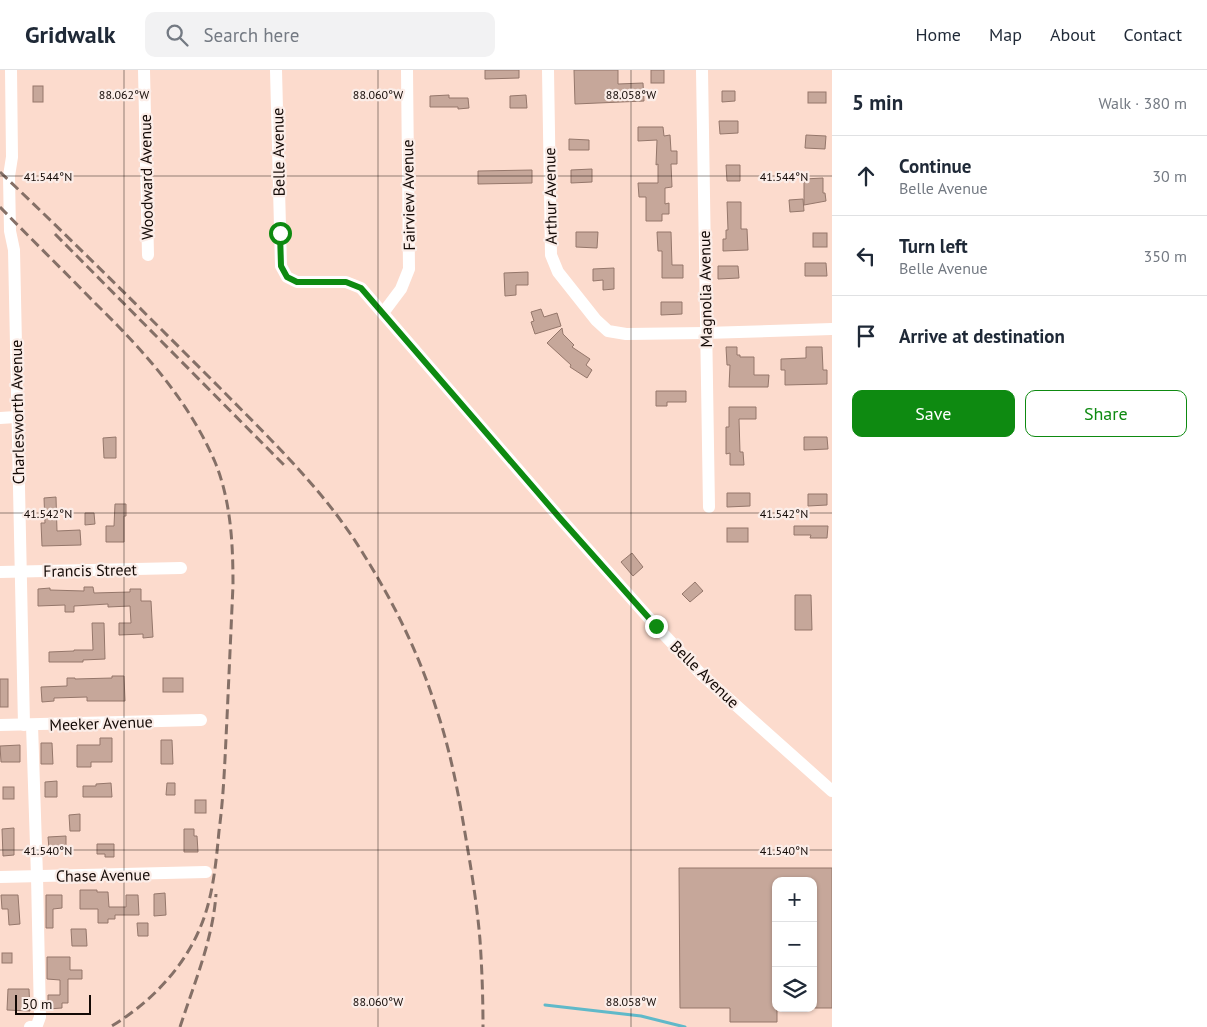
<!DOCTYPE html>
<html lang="en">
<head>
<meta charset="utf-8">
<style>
	body { margin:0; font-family:"PT Sans",sans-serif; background:#f2f2f3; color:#1f2937 }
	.controls { position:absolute; right:15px; bottom:15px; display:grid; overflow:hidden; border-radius:10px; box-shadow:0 1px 4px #0004 }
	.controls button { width:45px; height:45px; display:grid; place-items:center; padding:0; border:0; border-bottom:1px solid #e0e1e3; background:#fff; color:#1f2937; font:25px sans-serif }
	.scale { position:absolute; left:15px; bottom:12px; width:76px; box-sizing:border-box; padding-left:5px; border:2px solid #130905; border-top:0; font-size:14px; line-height:18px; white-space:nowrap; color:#130905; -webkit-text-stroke:4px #fbede8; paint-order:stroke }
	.stop { position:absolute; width:15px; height:15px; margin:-11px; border:4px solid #0e8a11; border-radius:50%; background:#fff }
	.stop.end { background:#0e8a11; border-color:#fff; box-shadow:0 1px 5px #0008 }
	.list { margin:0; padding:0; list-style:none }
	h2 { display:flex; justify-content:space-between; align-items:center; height:65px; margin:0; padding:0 20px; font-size:21px }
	h2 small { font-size:16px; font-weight:400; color:#747a83 }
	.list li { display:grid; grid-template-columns:32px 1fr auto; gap:15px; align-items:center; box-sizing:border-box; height:80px; padding:0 20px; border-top:1px solid #e0e1e3 }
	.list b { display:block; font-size:19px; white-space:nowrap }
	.list p { margin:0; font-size:16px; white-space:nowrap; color:#747a83 }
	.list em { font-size:16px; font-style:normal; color:#747a83 }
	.actions { display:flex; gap:10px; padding:15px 20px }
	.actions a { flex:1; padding:11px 0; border:1px solid #0e8a11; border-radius:10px; text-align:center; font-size:18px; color:#0e8a11 }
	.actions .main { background:#0e8a11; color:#fff }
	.icon { flex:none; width:28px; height:28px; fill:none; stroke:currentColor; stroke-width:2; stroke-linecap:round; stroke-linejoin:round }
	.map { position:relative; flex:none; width:832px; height:957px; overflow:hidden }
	header { display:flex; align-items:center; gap:30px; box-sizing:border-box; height:70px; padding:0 25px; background:#fff; border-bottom:1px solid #e0e1e3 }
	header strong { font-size:24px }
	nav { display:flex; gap:28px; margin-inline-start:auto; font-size:18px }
	.search { width:350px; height:45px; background:#f2f2f3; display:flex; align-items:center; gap:12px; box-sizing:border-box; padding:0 18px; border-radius:10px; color:#747a83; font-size:19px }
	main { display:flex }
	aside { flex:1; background:#fff }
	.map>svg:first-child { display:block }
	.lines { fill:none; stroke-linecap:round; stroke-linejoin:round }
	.stream { stroke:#60b9c9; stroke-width:3 }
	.building { fill:#c6a79a; stroke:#95776b }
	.minor { stroke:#fff; stroke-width:12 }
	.rail { stroke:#857067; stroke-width:3; stroke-dasharray:10 5; stroke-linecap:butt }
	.route { stroke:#0e8a11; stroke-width:6 }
	.ticks { fill:none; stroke:#130905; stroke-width:1; stroke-opacity:0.45 }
	.labels { text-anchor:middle; stroke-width:4.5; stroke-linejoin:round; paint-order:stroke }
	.street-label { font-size:16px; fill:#130905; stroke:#fbede8 }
	.ticks-label { font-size:12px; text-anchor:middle; fill:#130905; stroke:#fbede8; stroke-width:4.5; stroke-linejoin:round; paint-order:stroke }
</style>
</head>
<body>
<header>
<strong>Gridwalk</strong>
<div class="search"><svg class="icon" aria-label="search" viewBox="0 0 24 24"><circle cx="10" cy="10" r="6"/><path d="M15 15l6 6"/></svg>Search here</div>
<nav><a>Home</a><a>Map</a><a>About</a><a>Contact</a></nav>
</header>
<main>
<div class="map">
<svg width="832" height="957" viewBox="0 0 832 957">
	<rect width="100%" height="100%" fill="#fcdbcd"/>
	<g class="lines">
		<path class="stream" d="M 545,935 L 641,946 L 685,957"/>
	</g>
	<g class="building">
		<path d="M 485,0 L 519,0 L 519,8 L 485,9 Z"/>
		<path d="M 574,0 L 618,0 L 618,14 L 643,13 L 644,31 L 575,34 Z"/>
		<rect x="651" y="0" width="13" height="13"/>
		<rect x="33" y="16" width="10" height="16"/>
		<path d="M 722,21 L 735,21 L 735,31 L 722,32 Z"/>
		<rect x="808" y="22" width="18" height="11"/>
		<path d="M 449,25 L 449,28 L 468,28 L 469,38 L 458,39 L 458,37 L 430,37 L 430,26 Z"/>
		<path d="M 526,25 L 527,38 L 510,38 L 510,26 Z"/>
		<path d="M 719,51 L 738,51 L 738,63 L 720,64 Z"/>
		<path d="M 638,57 L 663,57 L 664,66 L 670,65 L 671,81 L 677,81 L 677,94 L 671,94 L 672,117 L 665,118 L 665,134 L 669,133 L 669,144 L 662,144 L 662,151 L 646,151 L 646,127 L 639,127 L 638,113 L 658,113 L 658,94 L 656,95 L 657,70 L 638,71 Z"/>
		<path d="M 806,65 L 826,66 L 825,79 L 805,78 Z"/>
		<path d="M 569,69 L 589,70 L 589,80 L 569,80 Z"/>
		<path d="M 726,95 L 740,95 L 740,111 L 727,111 Z"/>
		<path d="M 592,99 L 592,112 L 571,113 L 571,100 Z"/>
		<path d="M 532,100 L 532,113 L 478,114 L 478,101 Z"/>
		<path d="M 823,108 L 823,123 L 825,123 L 826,131 L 804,135 L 804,109 Z"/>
		<path d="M 803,129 L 804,141 L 790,142 L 789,130 Z"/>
		<path d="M 727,132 L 741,132 L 741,159 L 747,159 L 748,180 L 723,181 L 723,169 L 726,169 L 726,160 L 728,160 Z"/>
		<path d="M 576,162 L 598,162 L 597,178 L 576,177 Z"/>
		<path d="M 657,162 L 671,162 L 672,195 L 683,195 L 683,208 L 662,208 L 662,181 L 658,181 Z"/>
		<rect x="813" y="163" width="14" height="14"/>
		<path d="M 805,193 L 826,193 L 827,206 L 805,206 Z"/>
		<path d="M 718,196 L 738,196 L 739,208 L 718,209 Z"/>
		<path d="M 614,198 L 614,219 L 603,220 L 603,210 L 593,211 L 593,199 Z"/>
		<path d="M 528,202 L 528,215 L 516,215 L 516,225 L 505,226 L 504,203 Z"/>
		<path d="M 661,232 L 682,232 L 682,244 L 661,245 Z"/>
		<path d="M 541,239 L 544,247 L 557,243 L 561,256 L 535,264 L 531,252 L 534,251 L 531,242 Z"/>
		<path d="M 562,258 L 563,264 L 574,275 L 572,277 L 590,289 L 586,295 L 592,300 L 587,308 L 570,297 L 571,295 L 547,273 Z"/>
		<path d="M 726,277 L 737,277 L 737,285 L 740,285 L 740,287 L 754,287 L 754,305 L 769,305 L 768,317 L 729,317 L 730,295 L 727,295 Z"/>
		<path d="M 806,277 L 822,277 L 823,300 L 827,300 L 827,314 L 785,315 L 785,300 L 781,300 L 781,289 L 806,288 Z"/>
		<path d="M 656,321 L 686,321 L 686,332 L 667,332 L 667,336 L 656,336 Z"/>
		<path d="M 729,337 L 756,337 L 756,349 L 739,349 L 740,382 L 743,382 L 744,395 L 730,395 L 730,383 L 726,384 L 726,357 L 729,357 Z"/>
		<path d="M 116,367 L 116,388 L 104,388 L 103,368 Z"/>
		<path d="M 804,367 L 827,367 L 828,379 L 804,380 Z"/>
		<path d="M 727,423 L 750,423 L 750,436 L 727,437 Z"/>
		<path d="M 808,424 L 827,424 L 827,435 L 808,436 Z"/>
		<path d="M 56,427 L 57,461 L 80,460 L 81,475 L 42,476 L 41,453 L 45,453 L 44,428 Z"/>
		<path d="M 115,434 L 126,434 L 126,446 L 124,446 L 124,472 L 106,472 L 106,456 L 114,456 Z"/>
		<path d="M 85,443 L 94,443 L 95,454 L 85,455 Z"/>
		<path d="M 794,456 L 828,456 L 827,468 L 810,468 L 811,465 L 794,465 Z"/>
		<rect x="727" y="458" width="21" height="14"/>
		<path d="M 632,483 L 643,497 L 633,506 L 621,492 Z"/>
		<path d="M 695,512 L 703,521 L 690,532 L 682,524 Z"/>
		<path d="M 84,517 L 93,517 L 94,523 L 130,522 L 130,519 L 141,519 L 141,531 L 151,531 L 153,567 L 143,568 L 143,564 L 119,565 L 119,553 L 131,553 L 130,536 L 108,537 L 108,534 L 74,536 L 74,542 L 65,542 L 65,535 L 38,536 L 38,519 L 50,518 L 50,520 L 84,521 Z"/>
		<path d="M 795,525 L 811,525 L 812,560 L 795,560 Z"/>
		<path d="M 92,553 L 104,553 L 105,589 L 83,590 L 83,592 L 49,592 L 49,582 L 74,581 L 74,580 L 93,580 Z"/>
		<path d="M 112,606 L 124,606 L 125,631 L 87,631 L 87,627 L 54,628 L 54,631 L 42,632 L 41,617 L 67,616 L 67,608 L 75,608 L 75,609 L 112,608 Z"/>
		<rect x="163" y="608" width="20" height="14"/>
		<rect x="0" y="609" width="8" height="28"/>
		<path d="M 100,668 L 112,668 L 112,692 L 91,692 L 91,697 L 77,697 L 77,675 L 100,675 Z"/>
		<path d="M 161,670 L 172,670 L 173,694 L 161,694 Z"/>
		<path d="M 41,673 L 52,673 L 53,694 L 41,694 Z"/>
		<path d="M 20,675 L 20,692 L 1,692 L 0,676 Z"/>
		<path d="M 57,711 L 57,727 L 45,727 L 45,712 Z"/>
		<path d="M 111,713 L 112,727 L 83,727 L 83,716 L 96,716 L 96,714 Z"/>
		<path d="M 167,713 L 175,713 L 175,725 L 166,725 Z"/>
		<rect x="3" y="717" width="11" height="12"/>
		<rect x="195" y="730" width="11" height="13"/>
		<path d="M 80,744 L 80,761 L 70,761 L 69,745 Z"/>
		<path d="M 14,758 L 14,785 L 3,786 L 2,759 Z"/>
		<path d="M 184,759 L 194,759 L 194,766 L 197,766 L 198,782 L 184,782 Z"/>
		<path d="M 66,766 L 66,779 L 49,779 L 48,767 Z"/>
		<path d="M 97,774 L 114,774 L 114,787 L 105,787 L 105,784 L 97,784 Z"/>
		<path d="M 679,798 L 832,798 L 832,938 L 813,938 L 813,811 L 776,811 L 776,938 L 777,938 L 777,952 L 730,952 L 730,938 L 680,938 Z"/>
		<path d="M 80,820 L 97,820 L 97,822 L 108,822 L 109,837 L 126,837 L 126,825 L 138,825 L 139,845 L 115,845 L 115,849 L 108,849 L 108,853 L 98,853 L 98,839 L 80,839 Z"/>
		<path d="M 165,823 L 166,845 L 154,846 L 154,824 Z"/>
		<path d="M 1,825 L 18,825 L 20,854 L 9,855 L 8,839 L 2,839 Z"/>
		<path d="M 46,825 L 62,825 L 62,838 L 53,839 L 53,858 L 46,858 Z"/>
		<path d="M 137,853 L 148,853 L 148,866 L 138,866 Z"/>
		<path d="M 71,859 L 86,859 L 87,876 L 72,876 Z"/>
		<rect x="2" y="883" width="10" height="10"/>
		<path d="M 47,887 L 70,887 L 70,900 L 82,900 L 82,909 L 68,909 L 68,933 L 62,933 L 62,938 L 48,939 L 48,925 L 60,925 L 60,910 L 47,909 Z"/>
		<path d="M 8,919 L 29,919 L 30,941 L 7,940 Z"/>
	</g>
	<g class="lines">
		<g class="minor">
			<path d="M 11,0 L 12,87 L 9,106 L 10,161 L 14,180 C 16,338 22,496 24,655"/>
			<path d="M 144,0 L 148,185"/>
			<path d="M 276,0 L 281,196 L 287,207 L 297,212 L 346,212 L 361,218 L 559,447 L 656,556 L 701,604 L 832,721"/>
			<path d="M 548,0 L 551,185 L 558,202 L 596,250 L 608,261 L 626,264 L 705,263 L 832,259"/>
			<path d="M 702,0 L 709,437"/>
			<path d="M 383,243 L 401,219 L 409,199 L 407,0"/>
			<path d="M 0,348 L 16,347"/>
			<path d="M 0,502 L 181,498"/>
			<path d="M 0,655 L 201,650"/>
			<path d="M 0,807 L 206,802"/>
			<path d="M 30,957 L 37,955 L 40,947 L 37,806 L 32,655"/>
		</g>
		<g class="rail">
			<path d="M 0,102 C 75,173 147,245 220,318 C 271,370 326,422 364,485 C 394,533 419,584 436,638 C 450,679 458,721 465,763 C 471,798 477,834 480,870 C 482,899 483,928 483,957"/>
			<path d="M 0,137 C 31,169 63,200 94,232 C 142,279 188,329 215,392 C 231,431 233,474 233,515 C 231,560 229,604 227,648 C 225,686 224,724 219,761 C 216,793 213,828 200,858 C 183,899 149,934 110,957"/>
			<path d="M 55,164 L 287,398"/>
			<path d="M 180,957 C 194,914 213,869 216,824"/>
		</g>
	</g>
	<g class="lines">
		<path class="route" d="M 280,163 L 281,196 L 287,207 L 297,212 L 346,212 L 361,218 L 559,447 L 656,556"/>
	</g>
	<path class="ticks" d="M 124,0 L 124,957M 378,0 L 378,957M 631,0 L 631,957M 0,106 L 832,106M 0,443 L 832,443M 0,780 L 832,780"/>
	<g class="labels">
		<g class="street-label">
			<text transform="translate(278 82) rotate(-91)" y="6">Belle Avenue</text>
			<text transform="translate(146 107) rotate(-91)" y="6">Woodward Avenue</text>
			<text transform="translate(408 125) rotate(-91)" y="6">Fairview Avenue</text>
			<text transform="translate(550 126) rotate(-91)" y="6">Arthur Avenue</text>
			<text transform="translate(705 219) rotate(-91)" y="6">Magnolia Avenue</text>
			<text transform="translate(17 342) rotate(-91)" y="6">Charlesworth Avenue</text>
			<text transform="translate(90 500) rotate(-1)" y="6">Francis Street</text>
			<text transform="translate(705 604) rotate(44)" y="6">Belle Avenue</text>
			<text transform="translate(101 653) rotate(-2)" y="6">Meeker Avenue</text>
			<text transform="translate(103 805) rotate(-1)" y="6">Chase Avenue</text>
		</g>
	</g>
	<g class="ticks-label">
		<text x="124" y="29">88.062°W</text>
		<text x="378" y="29">88.060°W</text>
		<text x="631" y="29">88.058°W</text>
		<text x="48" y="111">41.544°N</text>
		<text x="784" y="111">41.544°N</text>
		<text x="48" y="448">41.542°N</text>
		<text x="784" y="448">41.542°N</text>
		<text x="48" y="785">41.540°N</text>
		<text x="784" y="785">41.540°N</text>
		<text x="378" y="936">88.060°W</text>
		<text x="631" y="936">88.058°W</text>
	</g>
</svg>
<div class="controls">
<button>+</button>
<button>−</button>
<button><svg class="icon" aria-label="layers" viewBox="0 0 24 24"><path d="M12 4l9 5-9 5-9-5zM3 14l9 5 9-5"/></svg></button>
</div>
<div class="scale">50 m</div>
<div class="stop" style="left:280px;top:163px"></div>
<div class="stop end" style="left:656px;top:556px"></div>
</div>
<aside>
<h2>5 min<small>Walk · 380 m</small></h2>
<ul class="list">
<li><svg class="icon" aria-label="ahead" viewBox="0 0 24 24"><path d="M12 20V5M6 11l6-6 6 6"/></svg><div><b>Continue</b><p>Belle Avenue</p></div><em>30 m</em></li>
<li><svg class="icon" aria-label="left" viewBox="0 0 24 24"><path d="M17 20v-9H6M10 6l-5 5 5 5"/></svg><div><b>Turn left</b><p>Belle Avenue</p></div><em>350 m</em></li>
<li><svg class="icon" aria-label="arrive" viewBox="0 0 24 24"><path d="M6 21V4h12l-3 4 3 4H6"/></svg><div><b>Arrive at destination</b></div></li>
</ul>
<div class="actions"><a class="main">Save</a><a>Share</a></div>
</aside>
</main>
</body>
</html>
